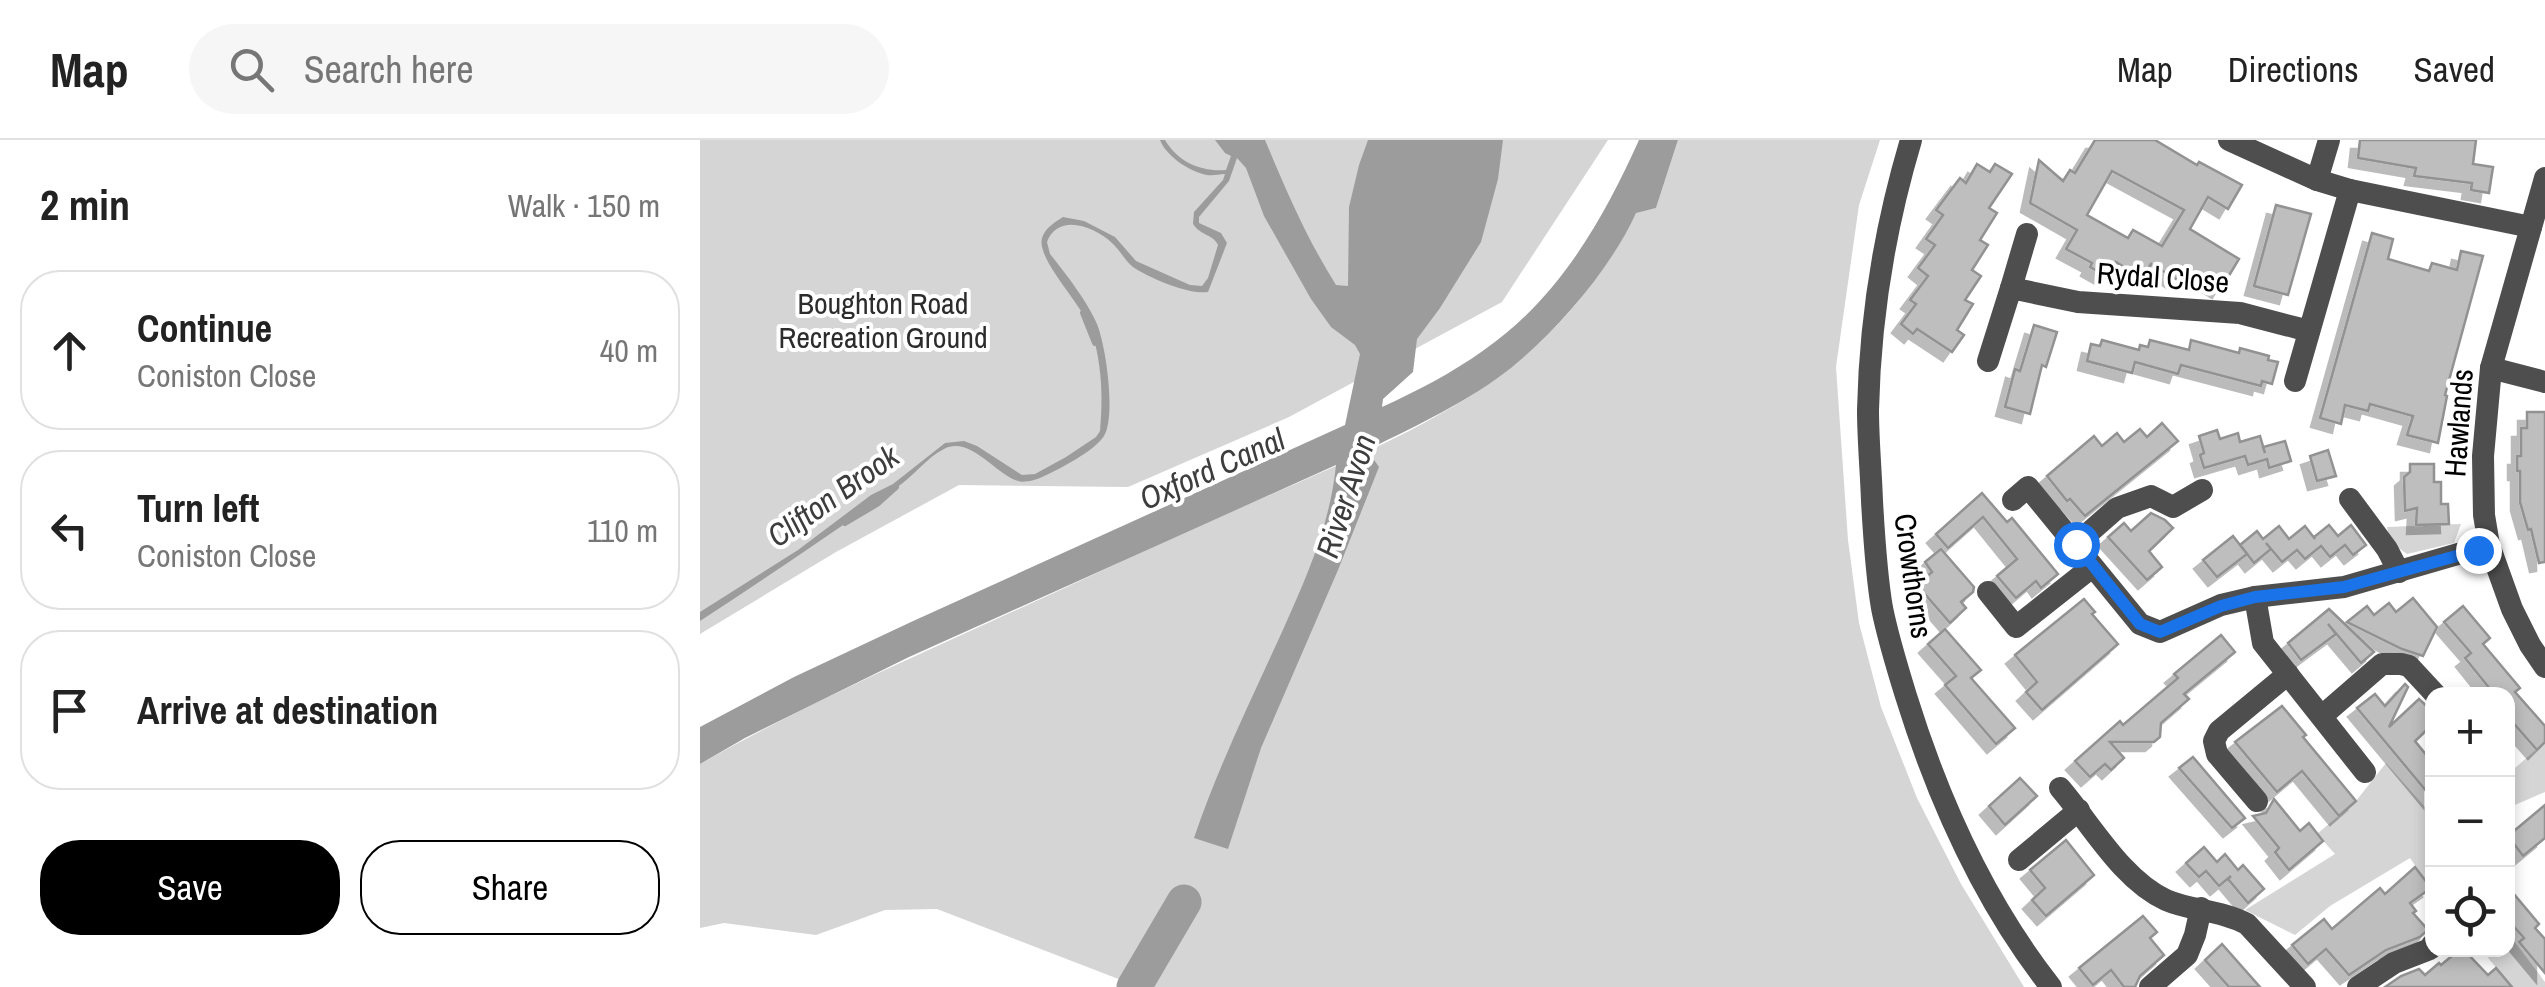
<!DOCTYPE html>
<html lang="en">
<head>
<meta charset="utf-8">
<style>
	body { margin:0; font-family:"Archivo Narrow",sans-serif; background:#f6f6f6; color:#222 }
	.controls { position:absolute; right:30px; bottom:30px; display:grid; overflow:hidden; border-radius:20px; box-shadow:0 5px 15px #0003 }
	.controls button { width:90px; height:90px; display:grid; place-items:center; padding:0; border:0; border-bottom:2px solid #e0e0e0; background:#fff; color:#222; font:50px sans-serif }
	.stop { position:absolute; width:30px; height:30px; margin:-22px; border:8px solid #1a73e8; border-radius:50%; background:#fff }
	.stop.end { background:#1a73e8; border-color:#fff; box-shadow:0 2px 10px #0008 }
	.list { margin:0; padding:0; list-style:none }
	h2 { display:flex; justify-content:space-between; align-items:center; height:130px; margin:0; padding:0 40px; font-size:42px }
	h2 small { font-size:32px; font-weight:400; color:#767676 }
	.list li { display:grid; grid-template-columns:65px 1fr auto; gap:30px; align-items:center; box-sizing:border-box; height:160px; margin:0 20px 20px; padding:0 20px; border:2px solid #e0e0e0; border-radius:40px }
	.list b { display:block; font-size:38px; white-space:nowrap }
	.list p { margin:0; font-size:32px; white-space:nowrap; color:#767676 }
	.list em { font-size:32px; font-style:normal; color:#767676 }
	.actions { display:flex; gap:20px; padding:30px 40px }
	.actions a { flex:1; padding:22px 0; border:2px solid #000; border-radius:40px; text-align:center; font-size:35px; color:#000 }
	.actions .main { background:#000; color:#fff }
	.icon { flex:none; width:55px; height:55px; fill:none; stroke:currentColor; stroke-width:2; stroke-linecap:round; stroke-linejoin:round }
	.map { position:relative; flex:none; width:1845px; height:847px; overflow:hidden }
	header { display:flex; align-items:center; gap:60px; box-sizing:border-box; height:140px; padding:0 50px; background:#fff; border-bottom:2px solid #e0e0e0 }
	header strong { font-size:48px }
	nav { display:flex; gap:55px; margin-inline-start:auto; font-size:35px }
	.search { width:700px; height:90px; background:#f6f6f6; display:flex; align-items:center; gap:25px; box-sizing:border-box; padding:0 35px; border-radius:55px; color:#767676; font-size:38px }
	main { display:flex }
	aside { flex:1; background:#fff }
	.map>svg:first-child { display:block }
	.green { fill:#d5d5d5 }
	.water { fill:#9c9c9c }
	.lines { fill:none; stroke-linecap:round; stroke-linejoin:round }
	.stream { stroke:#9c9c9c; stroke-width:6 }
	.river { stroke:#9c9c9c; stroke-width:35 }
	.building { fill:#bebebe; stroke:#929292; stroke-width:2.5; fill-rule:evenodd; filter:url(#shadow) }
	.minor { stroke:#4e4e4e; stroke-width:22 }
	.route { stroke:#1a73e8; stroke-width:12 }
	.labels { text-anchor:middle; stroke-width:8; stroke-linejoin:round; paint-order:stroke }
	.street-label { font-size:30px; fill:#000; stroke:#fff }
	.park-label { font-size:30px; fill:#2c2c2c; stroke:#fff }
	.water-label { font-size:32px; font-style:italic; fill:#3d3d3d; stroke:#fff }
</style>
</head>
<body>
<header>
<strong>Map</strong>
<div class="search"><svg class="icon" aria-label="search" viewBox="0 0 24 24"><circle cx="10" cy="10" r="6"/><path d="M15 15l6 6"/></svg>Search here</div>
<nav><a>Map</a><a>Directions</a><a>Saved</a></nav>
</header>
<main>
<aside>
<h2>2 min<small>Walk · 150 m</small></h2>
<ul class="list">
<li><svg class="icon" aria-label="ahead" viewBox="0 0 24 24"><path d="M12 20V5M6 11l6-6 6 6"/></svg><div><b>Continue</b><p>Coniston Close</p></div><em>40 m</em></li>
<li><svg class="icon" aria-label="left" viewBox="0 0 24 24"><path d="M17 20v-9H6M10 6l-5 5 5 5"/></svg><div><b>Turn left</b><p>Coniston Close</p></div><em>110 m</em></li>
<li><svg class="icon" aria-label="arrive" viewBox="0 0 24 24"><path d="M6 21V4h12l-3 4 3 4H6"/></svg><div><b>Arrive at destination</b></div></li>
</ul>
<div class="actions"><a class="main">Save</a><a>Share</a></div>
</aside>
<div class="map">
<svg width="1845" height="847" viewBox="0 0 1845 847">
	<defs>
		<filter id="shadow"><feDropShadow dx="-9" dy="9" stdDeviation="0" flood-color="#0004"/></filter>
	</defs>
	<rect width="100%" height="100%" fill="#fff"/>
	<g class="green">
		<path d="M 0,0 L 908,0 L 802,162 L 589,277 L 428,347 L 259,345 L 136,412 L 0,494 Z"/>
		<path d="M 978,0 L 1180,0 L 1159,65 L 1136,227 L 1148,400 L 1159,483 L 1181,567 L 1217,658 L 1261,744 L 1324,847 L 434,847 L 434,845 L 237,769 L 185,770 L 116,795 L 24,783 L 0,788 L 0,624 C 95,570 193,526 292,481 C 366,448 438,413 512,380 C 611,336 721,295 808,230 C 856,194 912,126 936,72 L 956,68 Z"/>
		<path d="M 1761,384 L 1754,403 L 1707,414 L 1690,402 L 1687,387 Z"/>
		<path d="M 1845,602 L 1845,652 L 1808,668 L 1808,634 Z"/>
		<path d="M 1686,623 L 1725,667 L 1732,664 L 1732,750 L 1710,718 L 1630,766 L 1595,795 L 1545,770 L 1635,714 L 1617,694 L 1656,661 Z"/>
		<path d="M 1808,793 L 1845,842 L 1845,847 L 1812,847 L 1784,813 L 1787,810 L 1808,810 Z"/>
	</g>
	<path class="water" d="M 460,0 L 465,0 C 478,22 501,32 526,30 L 531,16 L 525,13 L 515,0 L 565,0 C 586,50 607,99 636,145 L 648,146 L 649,67 L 659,25 L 668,0 L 803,0 L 798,39 L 781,102 L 740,168 L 717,199 L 713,232 L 683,259 L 682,267 C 717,251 752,233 784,210 C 858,159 903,80 939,0 L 978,0 L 956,68 L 936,73 C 911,128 859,189 811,228 C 769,261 718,285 671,308 L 670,314 L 679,327 L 638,430 L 561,608 L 528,709 L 494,698 C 518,627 551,560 582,492 C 607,436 630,385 636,325 L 209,517 L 45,598 L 0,624 L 0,587 L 94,537 L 211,482 L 645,285 L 660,214 L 655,205 L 631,187 L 611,159 L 564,76 L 546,28 L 537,18 L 529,41 L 499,77 L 499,83 L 521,93 L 527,103 L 508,152 C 489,155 449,138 433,127 C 425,121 420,110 412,103 C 394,86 358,73 347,102 L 350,114 C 366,134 387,161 397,184 C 406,206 416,276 404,296 C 395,311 356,331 340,338 C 335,340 324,343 318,341 C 296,335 270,295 244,309 C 226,318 213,337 196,348 C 132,393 66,438 0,481 L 0,472 L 98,410 L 171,355 L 193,344 L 245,303 L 264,301 L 277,306 L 322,335 L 335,334 L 366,317 L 396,297 L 400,291 C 403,256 402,226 392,192 C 385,167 336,120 342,98 C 345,88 355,82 363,77 L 384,81 L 415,97 L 436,121 L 490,145 L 502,146 L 508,138 L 518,105 C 513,94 501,96 493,84 L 494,72 L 523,40 L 525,34 C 519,34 513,36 507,35 C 490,32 466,16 460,0 Z"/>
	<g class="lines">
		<g class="stream">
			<path d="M 383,173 L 395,203"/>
			<path d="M 145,383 L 177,364 L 196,347"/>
		</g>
		<path class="river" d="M 434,847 L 484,762"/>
	</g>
	<g class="building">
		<path d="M 1395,0 L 1455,0 L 1497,25 L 1499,22 L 1542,45 L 1528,69 L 1508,57 L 1490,89 L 1539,119 L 1521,149 L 1484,126 L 1476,139 L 1451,124 L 1442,138 L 1416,122 L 1408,137 L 1390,127 L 1392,123 L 1366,109 L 1377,90 L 1330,63 L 1339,20 L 1363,41 L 1370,30 L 1375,33 ZM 1412,31 L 1484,70 L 1462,106 L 1433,90 L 1428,98 L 1387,75 Z"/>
		<path d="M 1660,0 L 1776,0 L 1773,24 L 1793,27 L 1789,53 L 1771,50 L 1772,43 L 1714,36 L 1716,28 L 1658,18 Z"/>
		<path d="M 1277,24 L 1290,32 L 1295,24 L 1312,34 L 1289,68 L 1297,73 L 1280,100 L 1288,105 L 1272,130 L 1281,136 L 1265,160 L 1273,164 L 1257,190 L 1264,195 L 1252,212 L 1217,189 L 1213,194 L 1201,184 L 1216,164 L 1210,160 L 1228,136 L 1218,128 L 1235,105 L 1226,99 L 1243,75 L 1236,70 L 1260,38 L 1266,43 Z"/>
		<path d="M 1576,65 L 1611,74 L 1588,155 L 1554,146 Z"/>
		<path d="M 1672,93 L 1693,99 L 1688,119 L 1729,131 L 1732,123 L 1757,130 L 1761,111 L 1783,116 L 1745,255 L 1747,256 L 1738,303 L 1707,295 L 1713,276 L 1670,264 L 1668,271 L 1645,265 L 1641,284 L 1620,278 Z"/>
		<path d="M 1334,185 L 1357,192 L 1346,227 L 1342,225 L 1330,274 L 1305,267 L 1315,229 L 1320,231 Z"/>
		<path d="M 1402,200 L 1439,210 L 1440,205 L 1448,207 L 1450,200 L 1489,210 L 1491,200 L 1539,213 L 1540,208 L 1569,216 L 1568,220 L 1578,222 L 1572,244 L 1562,241 L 1561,246 L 1481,225 L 1478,234 L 1435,222 L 1432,233 L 1387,221 L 1391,204 L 1400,206 Z"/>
		<path d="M 1827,272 L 1845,272 L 1845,422 L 1839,423 L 1831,389 L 1828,390 L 1820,362 L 1820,331 L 1817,331 L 1817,316 L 1821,316 L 1821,288 L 1827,288 Z"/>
		<path d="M 1462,283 L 1478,301 L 1385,376 L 1370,359 L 1367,361 L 1347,336 L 1394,296 L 1402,306 L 1417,293 L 1424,302 L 1440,289 L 1447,297 Z"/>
		<path d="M 1517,290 L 1520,299 L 1538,293 L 1540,302 L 1560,296 L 1565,313 L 1563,307 L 1585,301 L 1591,321 L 1569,328 L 1567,319 L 1548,325 L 1545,316 L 1504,328 L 1500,315 L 1504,313 L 1499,296 Z"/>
		<path d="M 1628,310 L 1636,336 L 1617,341 L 1610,316 Z"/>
		<path d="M 1710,324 L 1734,324 L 1734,342 L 1741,342 L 1741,364 L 1748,364 L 1749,384 L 1716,385 L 1717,368 L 1705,371 L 1704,337 L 1710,332 Z"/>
		<path d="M 1282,353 L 1307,382 L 1312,378 L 1358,434 L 1341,448 L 1336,441 L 1316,458 L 1297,436 L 1317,419 L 1283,377 L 1248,408 L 1236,394 Z"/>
		<path d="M 1451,373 L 1465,380 L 1473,388 L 1449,411 L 1462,427 L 1447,440 L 1408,397 L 1424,383 L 1431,391 Z"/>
		<path d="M 1629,385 L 1638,396 L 1651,385 L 1666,405 L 1653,415 L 1645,405 L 1630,417 L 1621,406 L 1605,419 L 1597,410 L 1582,422 L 1566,403 L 1571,409 L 1554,423 L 1540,405 L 1557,391 L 1563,399 L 1579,386 L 1589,399 L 1605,386 L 1615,399 L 1614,397 Z"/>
		<path d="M 1533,396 L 1547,414 L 1517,437 L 1503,420 Z"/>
		<path d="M 1241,409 L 1274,447 L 1273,452 L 1261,462 L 1266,468 L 1250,483 L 1217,445 L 1232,432 L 1225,422 Z"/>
		<path d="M 1713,458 L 1737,487 L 1723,516 L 1702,509 L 1647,482 L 1667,466 L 1674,475 L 1689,463 L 1696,472 Z"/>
		<path d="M 1384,459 L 1395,472 L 1392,474 L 1418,504 L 1342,570 L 1326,552 L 1337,542 L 1315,515 Z"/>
		<path d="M 1763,466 L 1790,498 L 1783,504 L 1820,548 L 1815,552 L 1845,586 L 1845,602 L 1837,610 L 1808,577 L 1808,554 L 1794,554 L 1765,518 L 1771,513 L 1744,482 Z"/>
		<path d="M 1629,469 L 1674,512 L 1661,523 L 1628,484 L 1636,494 L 1601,520 L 1588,503 Z"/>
		<path d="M 1245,489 L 1281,530 L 1271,538 L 1315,588 L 1296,604 L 1245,545 L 1256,536 L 1228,504 Z"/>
		<path d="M 1521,495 L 1535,512 L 1484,554 L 1489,559 L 1461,583 L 1460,597 L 1454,602 L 1410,602 L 1424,618 L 1411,630 L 1405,624 L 1390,637 L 1375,621 L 1420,581 L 1423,585 L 1478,538 L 1474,534 Z"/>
		<path d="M 1705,544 L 1708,547 L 1689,587 L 1719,559 L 1732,571 L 1732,585 L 1715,601 L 1732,622 L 1732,658 L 1657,568 L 1675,554 L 1685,566 Z"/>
		<path d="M 1582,566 L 1606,595 L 1603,597 L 1656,661 L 1639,676 L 1602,631 L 1577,652 L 1535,602 Z"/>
		<path d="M 1493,617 L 1545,678 L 1532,688 L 1479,628 Z"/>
		<path d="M 1320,638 L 1337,656 L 1305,685 L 1289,666 Z"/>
		<path d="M 1574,659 L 1600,691 L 1609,683 L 1623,701 L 1589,730 L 1575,712 L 1579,708 L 1553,676 L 1566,673 Z"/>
		<path d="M 1845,665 L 1845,698 L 1823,716 L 1808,696 Z"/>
		<path d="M 1366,700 L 1394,735 L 1346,776 L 1332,760 L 1345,748 L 1330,730 Z"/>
		<path d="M 1504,707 L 1517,722 L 1525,714 L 1538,730 L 1543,725 L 1564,749 L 1548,763 L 1528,739 L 1531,736 L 1519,746 L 1506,731 L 1499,737 L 1486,723 Z"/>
		<path d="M 1715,727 L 1731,748 L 1710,763 L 1716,771 L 1713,773 L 1728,790 L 1720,797 L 1686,810 L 1649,835 L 1626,809 L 1608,824 L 1592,805 L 1624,779 L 1632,789 L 1680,748 L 1685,754 Z"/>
		<path d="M 1808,747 L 1839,784 L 1835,788 L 1845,799 L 1845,833 L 1819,802 L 1824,798 L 1808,780 Z"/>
		<path d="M 1443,776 L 1457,792 L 1450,798 L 1464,815 L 1440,836 L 1435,847 L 1424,847 L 1411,830 L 1393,845 L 1379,828 Z"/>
		<path d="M 1522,804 L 1560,847 L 1529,847 L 1505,820 Z"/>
		<path d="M 1759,810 L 1764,810 L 1788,835 L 1796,828 L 1812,847 L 1685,847 L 1701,836 L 1719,829 L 1725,835 L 1739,823 L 1741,825 Z"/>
	</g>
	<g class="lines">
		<g class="minor">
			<path d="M 1211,0 C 1185,87 1170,179 1168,270 C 1168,300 1171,331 1172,361 C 1174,396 1176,433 1182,468 C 1188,498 1197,527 1206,556 C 1238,659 1284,762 1351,847"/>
			<path d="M 1529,0 L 1617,40 L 1650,50 L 1831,87"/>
			<path d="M 1845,38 L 1791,228 L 1783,316 L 1784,375 L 1789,405 L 1812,469 L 1830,505 L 1845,527"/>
			<path d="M 1617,40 L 1629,0"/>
			<path d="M 1311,148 L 1327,94"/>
			<path d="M 1288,221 L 1311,148 L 1378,162 L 1540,173 L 1609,191"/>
			<path d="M 1791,228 L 1845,242"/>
			<path d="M 1595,241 L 1650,50"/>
			<path d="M 1650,359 L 1687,409 L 1699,432"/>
			<path d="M 1313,360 L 1328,347 L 1440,484 L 1460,492 L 1521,465 L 1555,457 L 1644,447 L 1789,405"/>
			<path d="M 1376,404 L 1417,368 L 1451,356 L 1473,367 L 1502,350"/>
			<path d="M 1288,452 L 1316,487 L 1392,427"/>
			<path d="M 1555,457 L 1563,503 L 1665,632"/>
			<path d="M 1622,576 L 1682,524 L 1701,524 L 1709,526 L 1735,554"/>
			<path d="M 1360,648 C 1391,684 1422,740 1466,760 C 1491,771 1521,770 1547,784 L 1605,847"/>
			<path d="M 1557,661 L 1517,614 L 1514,601 L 1519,591 L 1588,534"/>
			<path d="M 1319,720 L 1379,670"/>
			<path d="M 1450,847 L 1487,815 L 1495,795 L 1501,768"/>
			<path d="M 1658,847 L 1694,823 L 1730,809 L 1732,805"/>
		</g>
	</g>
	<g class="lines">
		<path class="route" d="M 1376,404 L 1440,484 L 1460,492 L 1521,466 L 1555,457 L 1644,447 L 1778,410"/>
	</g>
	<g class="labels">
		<g class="street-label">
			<text transform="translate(1463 138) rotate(4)" y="10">Rydal Close</text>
			<text transform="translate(1759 283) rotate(-86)" y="10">Hawlands</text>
			<text transform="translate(1213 436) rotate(82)" y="10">Crowthorns</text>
		</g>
		<g class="park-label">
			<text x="183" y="174">Boughton Road<tspan x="183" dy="34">Recreation Ground</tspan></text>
		</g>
		<g class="water-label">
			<text transform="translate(512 329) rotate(-24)" y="11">Oxford Canal</text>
			<text transform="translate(133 356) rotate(-35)" y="11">Clifton Brook</text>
			<text transform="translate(646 356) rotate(-72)" y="11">River Avon</text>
		</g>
	</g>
</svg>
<div class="controls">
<button>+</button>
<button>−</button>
<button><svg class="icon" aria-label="locate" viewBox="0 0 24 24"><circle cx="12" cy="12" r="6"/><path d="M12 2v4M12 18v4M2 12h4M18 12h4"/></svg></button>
</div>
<div class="stop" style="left:1376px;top:404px"></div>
<div class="stop end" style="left:1778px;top:410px"></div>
</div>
</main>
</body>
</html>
